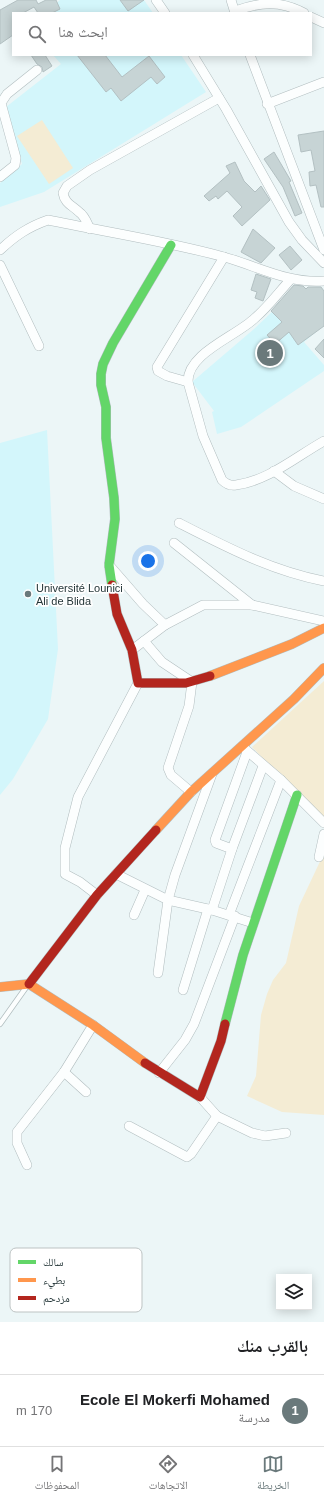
<!DOCTYPE html>
<html lang="ar">
<head>
<meta charset="utf-8">
<style>
	body { margin:0; font-family:Arial,"Noto Naskh Arabic",sans-serif; background:#f2f2f2; color:#202124; direction:rtl }
	.controls { position:absolute; right:12px; bottom:12px; display:grid; overflow:hidden; border-radius:0px; box-shadow:0 2px 10px #0003 }
	.controls button { width:36px; height:36px; display:grid; place-items:center; padding:0; border:0; border-bottom:1px solid #e0e0e0; background:#fff; color:#202124; font:20px sans-serif }
	.you { position:absolute; left:148px; top:561px; width:14px; height:14px; margin:-10px; border:3px solid #fff; border-radius:50%; background:#1a73e8; box-shadow:0 0 0 6px #1a73e833 }
	.badge { display:grid; place-items:center; width:26px; height:26px; border-radius:50%; background:#6a797b; color:#fff; font-size:13px; font-weight:700 }
	.pin { position:absolute; translate:-50% -50%; border:2px solid #fff; box-shadow:0 1px 4px #0006 }
	.list { margin:0; padding:0; list-style:none }
	h2 { display:flex; justify-content:space-between; align-items:center; height:52px; margin:0; padding:0 16px; font-size:17px }
	h2 small { font-size:13px; font-weight:400; color:#757577 }
	.list li { display:grid; grid-template-columns:26px 1fr auto; gap:12px; align-items:center; box-sizing:border-box; height:72px; padding:0 16px; border-top:1px solid #e0e0e0 }
	.list b { display:block; font-size:15px; white-space:nowrap }
	.list p { margin:0; font-size:13px; white-space:nowrap; color:#757577 }
	.list em { font-size:13px; font-style:normal; color:#757577 }
	.icon { flex:none; width:22px; height:22px; fill:none; stroke:currentColor; stroke-width:2; stroke-linecap:round; stroke-linejoin:round }
	.map { position:relative; flex:none; width:324px; height:1322px; overflow:hidden; direction:ltr }
	.search { position:absolute; background:#fff; box-shadow:0 2px 10px #0003; left:12px; right:12px; top:12px; height:44px; display:flex; align-items:center; gap:10px; box-sizing:border-box; padding:0 14px; border-radius:0px; color:#757577; font-size:15px }
	.sheet { height:124px; background:#fff }
	nav { display:flex; justify-content:space-around; align-items:center; box-sizing:border-box; height:56px; border-top:1px solid #e0e0e0; background:#fff; font-size:11px; color:#757577 }
	nav a { display:grid; justify-items:center; gap:2px }
	nav .on { color:#6a797b }
	.map>svg:first-child { display:block }
	.built { fill:#d3f6fb }
	.green { fill:#f4ecd4 }
	.building { fill:#c7d4d5; stroke:#b3c0c2 }
	.lines { fill:none; stroke-linecap:round; stroke-linejoin:round }
	.lane-casing { stroke:#b1bdbf; stroke-width:6 }
	.street-casing { stroke:#b1bdbf; stroke-width:10 }
	.fast-casing { stroke:#b1bdbf; stroke-width:10 }
	.slow-casing { stroke:#b1bdbf; stroke-width:10 }
	.jam-casing { stroke:#b1bdbf; stroke-width:10 }
	.lane { stroke:#fcfefe; stroke-width:4.5 }
	.street { stroke:#fcfefe; stroke-width:9 }
	.fast { stroke:#63d668; stroke-width:9 }
	.slow { stroke:#ff974d; stroke-width:9 }
	.jam { stroke:#b3261e; stroke-width:9 }
	.poi-dot { fill:#6a797b; stroke:#fff; stroke-width:1.5 }
	.labels { text-anchor:middle; stroke-width:3.5; stroke-linejoin:round; paint-order:stroke }
	.poi-label { font-size:11px; fill:#243638; stroke:#fff; text-anchor:start }
	.key { fill:#fff; stroke:#bdc3c3; stroke-width:1 }
	.key-label { font-size:11px; fill:#243638 }
</style>
</head>
<body>
<div class="map">
<svg width="324" height="1322" viewBox="0 0 324 1322">
	<rect width="100%" height="100%" fill="#ecf6f7"/>
	<g class="built">
		<path d="M 60,0 L 144,0 L 153,13 L 45,13 Z"/>
		<path d="M 53,55 L 181,55 L 206,92 L 44,192 L 0,207 L 0,183 L 22,164 L 6,107 L 61,64 Z"/>
		<path d="M 294,291 L 324,325 L 304,342 L 324,365 L 324,371 L 241,427 L 217,434 L 212,412 L 214,411 L 192,382 L 254,329 Z"/>
		<path d="M 47,430 L 58,649 L 48,719 L 13,779 L 0,795 L 0,443 Z"/>
	</g>
	<g class="green">
		<path d="M 42,120 L 73,168 L 49,184 L 17,136 Z"/>
		<path d="M 324,681 L 324,822 L 252,747 Z"/>
		<path d="M 324,853 L 324,1115 L 282,1112 L 247,1096 L 256,1076 L 261,1015 L 267,994 L 273,980 L 286,963 L 299,906 Z"/>
	</g>
	<g class="building">
		<path d="M 18,0 L 36,0 L 38,4 L 46,0 L 56,0 L 60,9 L 52,13 L 38,13 L 34,7 L 23,13 L 13,13 L 13,35 L 0,44 L 0,10 Z"/>
		<path d="M 120,0 L 144,0 L 128,11 Z"/>
		<path d="M 31,55 L 45,55 L 52,66 L 43,72 L 42,67 L 37,64 Z"/>
		<path d="M 77,55 L 105,55 L 122,77 L 149,56 L 165,77 L 157,84 L 151,77 L 121,101 L 111,88 L 106,92 Z"/>
		<path d="M 324,131 L 324,207 L 321,207 L 316,185 L 310,186 L 309,172 L 315,171 L 311,150 L 301,152 L 298,135 Z"/>
		<path d="M 274,152 L 291,181 L 289,182 L 302,213 L 295,216 L 283,187 L 264,159 Z"/>
		<path d="M 235,162 L 244,181 L 255,192 L 261,186 L 270,200 L 242,226 L 233,216 L 242,207 L 227,191 L 218,199 L 216,196 L 209,201 L 204,196 L 230,173 L 226,166 Z"/>
		<path d="M 253,229 L 275,248 L 261,263 L 241,252 Z"/>
		<path d="M 290,246 L 302,260 L 291,270 L 279,255 Z"/>
		<path d="M 256,274 L 271,279 L 263,301 L 255,298 L 257,292 L 251,290 Z"/>
		<path d="M 294,285 L 303,286 L 306,289 L 308,287 L 321,287 L 324,291 L 324,326 L 298,345 L 289,332 L 275,344 L 267,335 L 282,322 L 271,311 Z"/>
		<path d="M 324,339 L 324,358 L 315,349 Z"/>
	</g>
	<g class="lines">
		<g class="lane-casing">
			<path id="lane" d="M 0,1024 L 27,986"/>
		</g>
		<g class="street-casing">
			<g id="street">
				<path d="M 156,0 L 165,13"/>
				<path d="M 231,0 L 235,13"/>
				<path d="M 235,11 C 260,2 280,0 304,13"/>
				<path d="M 311,17 L 324,23"/>
				<path d="M 193,55 L 226,109 L 289,222 L 302,240 L 324,263"/>
				<path d="M 250,55 L 324,250"/>
				<path d="M 267,104 L 324,82"/>
				<path d="M 0,177 L 15,165 L 16,158 L 1,103 L 7,94 L 37,70"/>
				<path d="M 90,229 C 87,223 85,216 79,212 C 72,205 65,204 63,193 L 67,186 L 90,170 L 219,98"/>
				<path d="M 0,250 C 15,236 28,227 48,220 C 106,232 166,241 224,257 C 257,266 289,284 324,281"/>
				<path d="M 0,265 L 39,346"/>
				<path d="M 291,279 C 279,292 268,307 255,318 C 237,336 187,353 188,382 L 203,436 L 222,480 C 226,484 230,486 236,485 C 268,481 297,456 324,441"/>
				<path d="M 188,382 L 167,376 L 158,371 L 157,367 L 224,257"/>
				<path d="M 274,471 L 294,486 L 324,499"/>
				<path d="M 179,523 C 226,547 272,571 324,581"/>
				<path d="M 174,543 L 252,605"/>
				<path d="M 109,565 L 143,604 L 165,625"/>
				<path d="M 144,641 L 162,662 L 192,682 L 189,706 L 168,768 L 171,775 L 191,792"/>
				<path d="M 132,650 L 165,625 L 203,605 L 252,605 L 324,621"/>
				<path d="M 245,749 L 281,780 L 324,823"/>
				<path d="M 232,849 L 216,843 L 215,840 L 247,752"/>
				<path d="M 319,857 L 324,834"/>
				<path d="M 116,874 L 168,900 L 212,910 L 253,923"/>
				<path d="M 97,895 L 80,882 L 65,874 L 65,848 L 78,797 L 138,683"/>
				<path d="M 212,910 L 232,849 L 263,766"/>
				<path d="M 134,915 L 145,890"/>
				<path d="M 229,915 L 281,780"/>
				<path d="M 158,973 L 168,900 L 175,875 L 212,774"/>
				<path d="M 183,990 L 208,909"/>
				<path d="M 64,1072 L 86,1092"/>
				<path d="M 159,1073 L 185,1040 L 194,1024 L 235,916"/>
				<path d="M 200,1097 L 217,1116 L 252,1133 L 265,1136 L 286,1133"/>
				<path d="M 129,1126 L 187,1157 L 191,1154 L 217,1116"/>
				<path d="M 27,1165 L 17,1143 L 17,1132 L 64,1072 L 93,1025"/>
			</g>
		</g>
		<g class="fast-casing">
			<g id="fast">
				<path d="M 112,585 L 109,565 L 115,519 L 114,498 L 106,438 L 106,407 L 101,385 L 101,374 L 103,364 L 113,343 L 171,245"/>
				<path d="M 225,1024 L 243,955 L 297,795"/>
			</g>
		</g>
		<g class="slow-casing">
			<g id="slow">
				<path d="M 210,676 L 292,644 L 324,628"/>
				<path d="M 156,830 L 191,792 L 294,699 L 324,668"/>
				<path d="M 0,987 L 29,984 L 93,1025 L 145,1063"/>
			</g>
		</g>
		<g class="jam-casing">
			<g id="jam">
				<path d="M 112,585 L 117,614 L 132,650 L 138,683 L 186,683 L 210,676"/>
				<path d="M 29,984 L 97,895 L 156,830"/>
				<path d="M 145,1063 L 200,1097 L 221,1041 L 225,1024"/>
			</g>
		</g>
		<use href="#lane" class="lane"/>
		<use href="#street" class="street"/>
		<use href="#fast" class="fast"/>
		<use href="#slow" class="slow"/>
		<use href="#jam" class="jam"/>
	</g>
	<circle class="poi-dot" cx="28" cy="594" r="4"/>
	<g class="labels">
		<g class="poi-label">
			<text x="36" y="592">Université Lounici<tspan x="36" dy="13">Ali de Blida</tspan></text>
		</g>
	</g>
	<rect x="10" y="1248" width="132" height="64" rx="6" class="key"/>
	<rect x="18" y="1260" width="18" height="4" fill="#63d668"/>
	<rect x="18" y="1278" width="18" height="4" fill="#ff974d"/>
	<rect x="18" y="1296" width="18" height="4" fill="#b3261e"/>
	<g class="key-label">
		<text x="43" y="1266">سالك</text>
		<text x="43" y="1284">بطيء</text>
		<text x="43" y="1302">مزدحم</text>
	</g>
</svg>
<div class="controls">
<button><svg class="icon" aria-label="layers" viewBox="0 0 24 24"><path d="M12 4l9 5-9 5-9-5zM3 14l9 5 9-5"/></svg></button>
</div>
<div class="you"></div>
<div class="pin badge" style="left:270px;top:353px">1</div>
<div class="search"><svg class="icon" aria-label="search" viewBox="0 0 24 24"><circle cx="10" cy="10" r="6"/><path d="M15 15l6 6"/></svg>ابحث هنا</div>
</div>
<section class="sheet">
<h2>بالقرب منك<small></small></h2>
<ul class="list">
<li><span class="badge">1</span><div><b>Ecole El Mokerfi Mohamed</b><p>مدرسة</p></div><em>170 m</em></li>
</ul>
</section>
<nav>
<a class="on"><svg class="icon" aria-label="map" viewBox="0 0 24 24"><path d="M3 6l6-2 6 2 6-2v14l-6 2-6-2-6 2zM9 4v14M15 6v14"/></svg>الخريطة</a>
<a><svg class="icon" aria-label="directions" viewBox="0 0 24 24"><path d="M12 3l9 9-9 9-9-9zM9 14v-3h6M13 9l2 2-2 2"/></svg>الاتجاهات</a>
<a><svg class="icon" aria-label="saved" viewBox="0 0 24 24"><path d="M7 4h10v16l-5-4-5 4z"/></svg>المحفوظات</a>
</nav>
</body>
</html>
